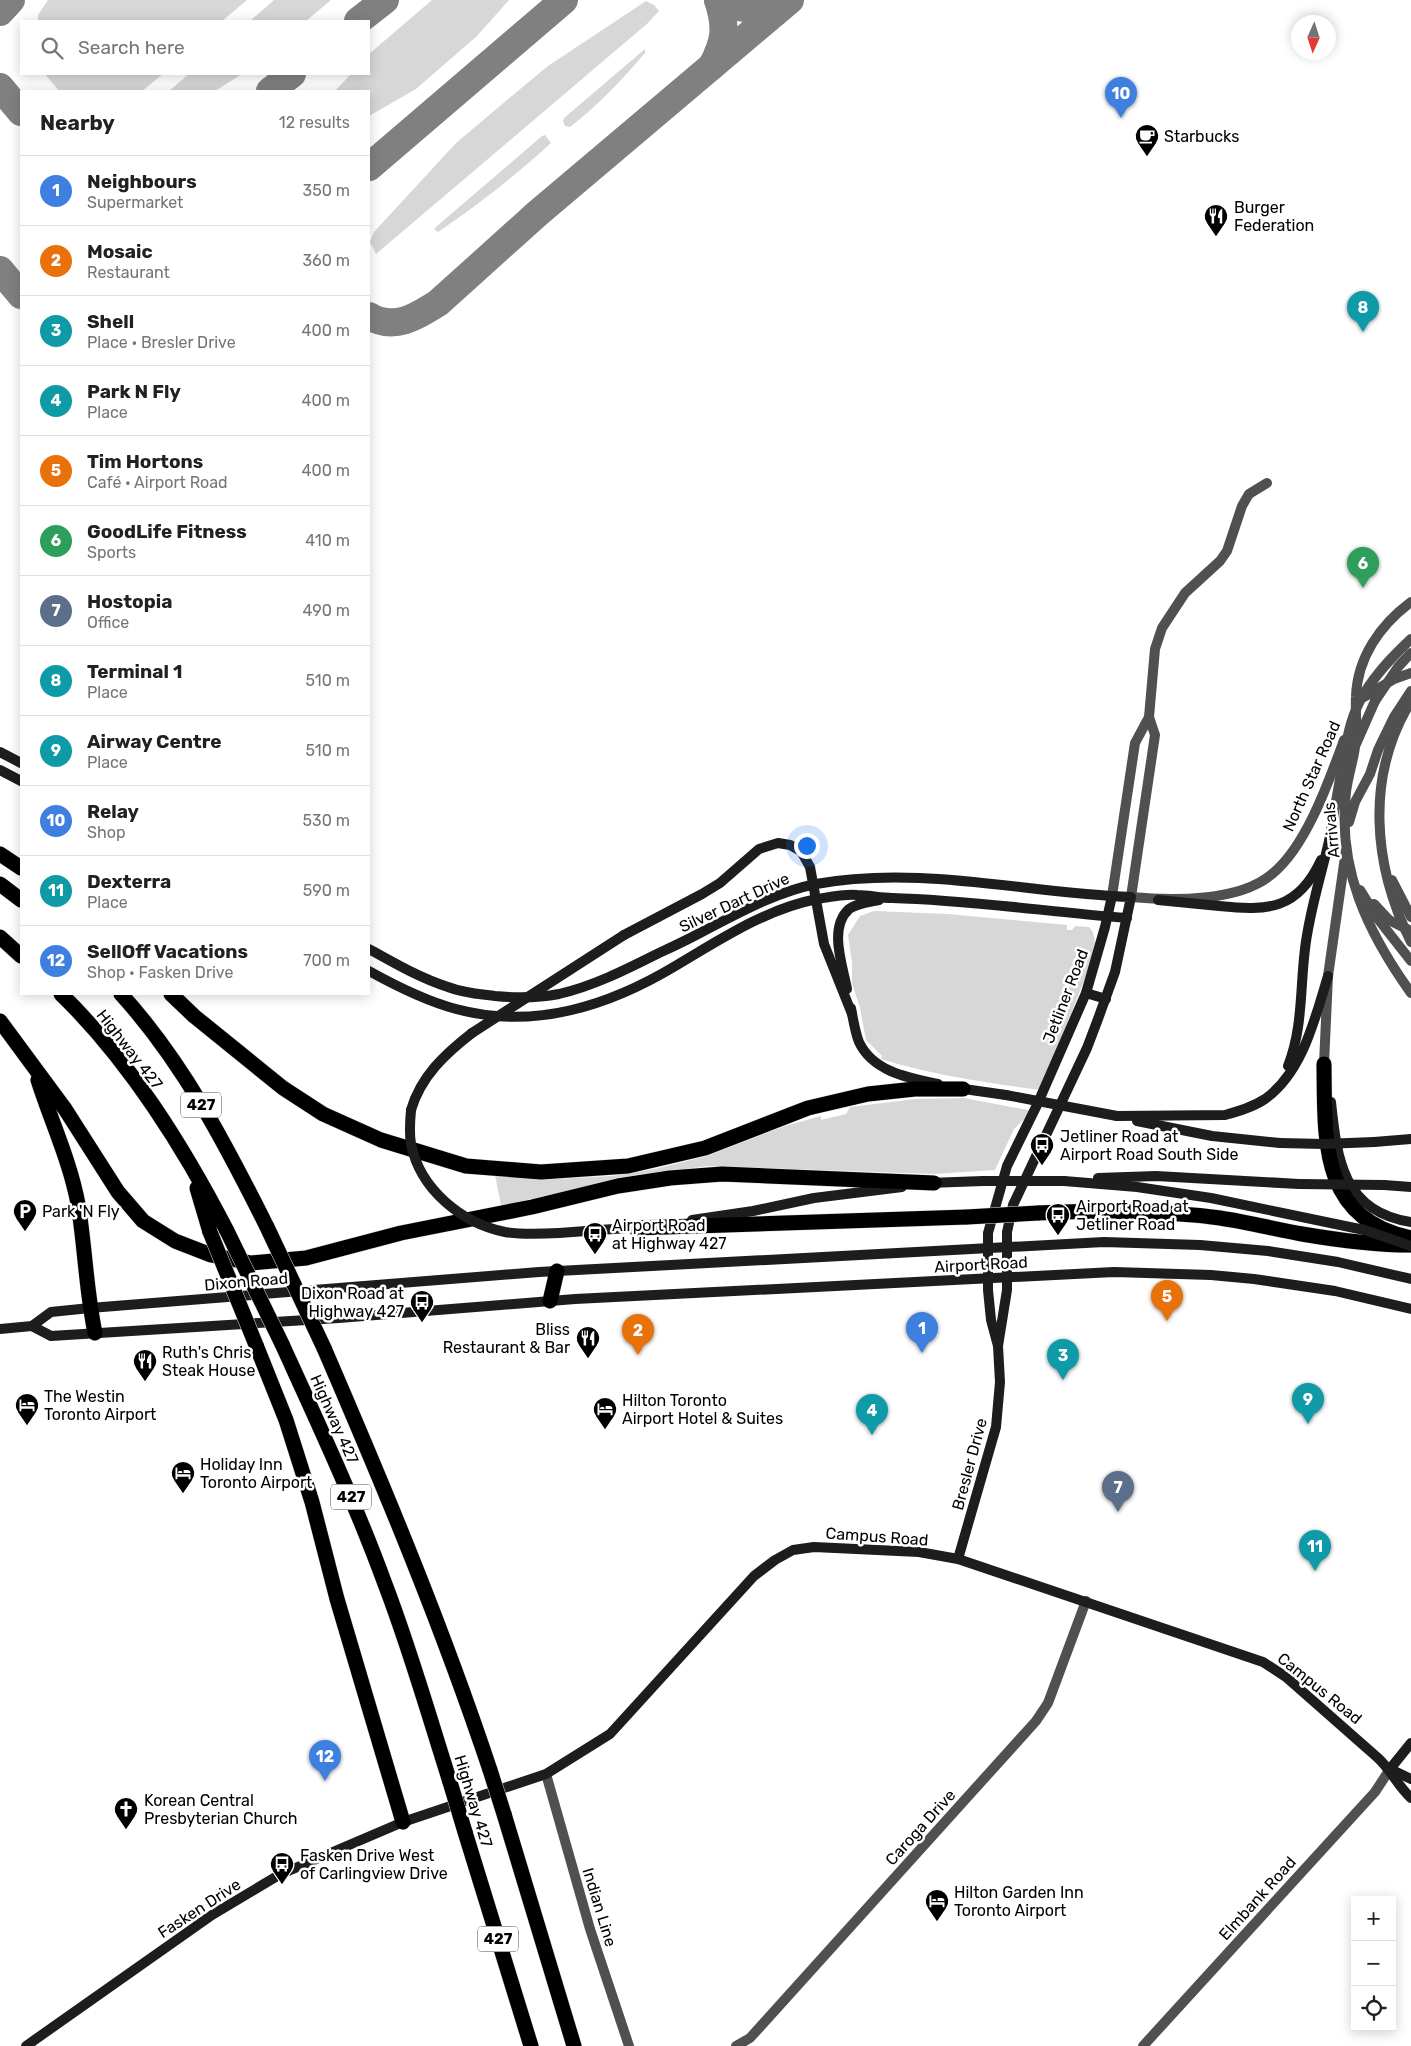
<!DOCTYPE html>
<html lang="en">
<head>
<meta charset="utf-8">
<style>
	body { margin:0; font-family:Rubik,sans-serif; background:#f2f2f2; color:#202124 }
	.controls { position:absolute; right:15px; bottom:15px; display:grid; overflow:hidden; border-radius:0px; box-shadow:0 2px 12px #0003 }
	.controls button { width:45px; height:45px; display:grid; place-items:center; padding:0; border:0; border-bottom:1px solid #e0e0e0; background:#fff; color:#202124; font:25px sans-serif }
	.compass { position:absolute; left:1291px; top:15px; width:45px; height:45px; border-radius:50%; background:#fff; box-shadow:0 2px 12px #0003; rotate:183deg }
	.you { position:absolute; left:806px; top:845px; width:18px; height:18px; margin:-12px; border:4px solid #fff; border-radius:50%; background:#1a73e8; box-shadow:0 0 0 8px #1a73e833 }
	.badge { display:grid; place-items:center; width:32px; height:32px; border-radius:50%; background:#7c3aed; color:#fff; font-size:16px; font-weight:700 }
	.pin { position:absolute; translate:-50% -41px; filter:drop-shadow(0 1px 2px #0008) }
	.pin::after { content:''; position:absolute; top:26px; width:18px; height:15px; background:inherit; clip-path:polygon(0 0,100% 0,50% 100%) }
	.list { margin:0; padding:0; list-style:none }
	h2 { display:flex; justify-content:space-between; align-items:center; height:65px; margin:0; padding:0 20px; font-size:21px }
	h2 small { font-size:16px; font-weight:400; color:#757577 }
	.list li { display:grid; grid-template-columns:32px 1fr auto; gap:15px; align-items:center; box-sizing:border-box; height:70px; padding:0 20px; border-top:1px solid #e0e0e0 }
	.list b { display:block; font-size:19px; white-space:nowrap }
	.list p { margin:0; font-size:16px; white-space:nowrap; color:#757577 }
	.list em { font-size:16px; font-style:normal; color:#757577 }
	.icon { flex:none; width:28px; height:28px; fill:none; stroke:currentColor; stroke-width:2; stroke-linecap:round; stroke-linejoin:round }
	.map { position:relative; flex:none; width:1411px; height:2046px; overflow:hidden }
	.search { position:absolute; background:#fff; box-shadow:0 2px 12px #0003; left:20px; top:20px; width:350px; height:55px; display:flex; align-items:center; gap:12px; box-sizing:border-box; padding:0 18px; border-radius:0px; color:#757577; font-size:19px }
	.panel { position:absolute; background:#fff; box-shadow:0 2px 12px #0003; left:20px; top:90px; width:350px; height:905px; border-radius:0px }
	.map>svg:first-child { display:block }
	.green { fill:#d7d7d7 }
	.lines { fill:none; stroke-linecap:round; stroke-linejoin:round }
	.taxiway { stroke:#808080; stroke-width:28 }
	.highway-casing { stroke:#dbdbdb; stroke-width:16 }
	.street { stroke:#505050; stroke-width:10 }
	.secondary { stroke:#1d1d1d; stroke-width:10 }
	.highway { stroke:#000; stroke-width:15 }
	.highway-bridge-casing { stroke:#dbdbdb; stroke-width:16; stroke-linecap:butt }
	.street-bridge { stroke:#505050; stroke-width:10 }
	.secondary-bridge { stroke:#1d1d1d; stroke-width:10 }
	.highway-bridge { stroke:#000; stroke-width:15 }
	.labels { text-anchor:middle; stroke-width:5; stroke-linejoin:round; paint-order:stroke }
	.shield { fill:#fff; stroke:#4c4c4c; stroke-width:1 }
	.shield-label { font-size:15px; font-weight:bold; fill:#000 }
	.poi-label { font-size:16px; fill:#000; stroke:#fff; text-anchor:start }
	.street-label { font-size:16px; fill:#000; stroke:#fff }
</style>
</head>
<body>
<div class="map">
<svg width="1411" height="2046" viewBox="0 0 1411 2046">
	<rect width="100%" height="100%" fill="#fff"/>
	<g class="green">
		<path d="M 48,0 L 247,0 L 222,21 L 38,21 L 38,15 Z"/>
		<path d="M 274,0 L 331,0 L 306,21 L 250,21 Z"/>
		<path d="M 432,0 L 509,0 L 477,36 L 416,89 L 369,116 L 369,91 L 335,91 L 351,74 L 369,74 L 369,54 Z"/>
		<path d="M 646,1 L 654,5 L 659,11 L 648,23 L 376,254 L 370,242 L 374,232 L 456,143 L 513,95 L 548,66 Z"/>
		<path d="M 645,49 L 645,53 C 622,80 597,106 570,127 L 565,126 L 563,121 L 564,118 Z"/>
		<path d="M 45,74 L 163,74 L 142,91 L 59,91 Z"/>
		<path d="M 189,74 L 242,74 L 215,91 L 169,91 Z"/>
		<path d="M 545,135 L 551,143 C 516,175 478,205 438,232 L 434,229 L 437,226 L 542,136 Z"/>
		<path d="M 874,911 L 948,914 L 1067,925 L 1067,930 L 1072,930 L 1075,926 L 1089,927 L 1093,932 L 1095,942 L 1089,968 L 1041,1090 C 987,1083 933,1075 881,1059 L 882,1056 L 866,1040 L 860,1008 L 852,983 L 852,963 L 848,935 L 860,916 Z"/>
		<path d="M 964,1098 L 1033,1111 L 1014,1129 L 995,1170 L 934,1174 L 709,1166 L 637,1175 L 505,1205 L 501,1205 L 495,1175 L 556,1179 L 612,1176 L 655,1169 L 707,1156 L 785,1126 L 821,1116 L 821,1120 L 846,1114 L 850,1107 L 915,1099 Z"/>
	</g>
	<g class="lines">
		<g class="taxiway">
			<path d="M 718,0 C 739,10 765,12 787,1"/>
			<path d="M 0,12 L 11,0"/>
			<path d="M 358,21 L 385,0"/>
			<path d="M 712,66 C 725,41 727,28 718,0"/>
			<path d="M 0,87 L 21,112"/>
			<path d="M 270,91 L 292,74"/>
			<path d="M 369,167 L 564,0"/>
			<path d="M 0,270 L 21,295"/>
			<path d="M 369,316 C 394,331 416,317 438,303 L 538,213 L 790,0"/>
		</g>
		<g class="highway-casing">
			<g id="highway">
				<path d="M 0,854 L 21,868"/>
				<path d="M 0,884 L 21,900"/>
				<path d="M 0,937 L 21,956"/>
				<path d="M 61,994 C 130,1061 183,1146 227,1231"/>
				<path d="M 121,994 C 183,1062 226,1145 267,1227"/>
				<path d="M 171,994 L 194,1016 L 283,1088 L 323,1114 L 381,1140 L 466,1166 L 541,1172 L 628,1166 L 705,1148 L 808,1108 L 868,1094 L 915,1089 L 963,1089"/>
				<path d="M 0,1021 L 65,1109 L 118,1192 L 143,1221 L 175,1241 L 211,1255 L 251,1263 L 306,1258 L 401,1233 L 532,1207 L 618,1186 L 670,1178 L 722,1174 L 934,1183"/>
				<path d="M 1324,1064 C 1325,1139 1319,1219 1411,1238"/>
				<path d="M 38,1080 C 51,1121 70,1161 78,1204 C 85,1246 86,1290 95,1333"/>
				<path d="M 197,1188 L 210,1232"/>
				<path d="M 1038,1213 C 1099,1210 1159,1210 1220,1218 C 1247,1222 1274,1229 1302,1234 C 1337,1240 1375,1245 1411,1245"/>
				<path d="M 635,1228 L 967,1217"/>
				<path d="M 550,1301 L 557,1271"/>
				<path d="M 282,1344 C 318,1423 355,1502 385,1584 C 410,1649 429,1716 450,1782"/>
				<path d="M 256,1345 L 286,1420 L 312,1502 L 337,1599 L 403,1822"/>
				<path d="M 324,1348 C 384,1487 442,1626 490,1770"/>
				<path d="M 504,1814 L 574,2046"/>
				<path d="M 465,1832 L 531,2046"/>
			</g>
		</g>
		<g class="street">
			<path d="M 1364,697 L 1394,679 L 1411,673"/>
			<path d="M 1411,701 C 1365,776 1373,866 1411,942"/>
			<path d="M 1149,717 L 1155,735 L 1131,897 C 1172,901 1239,902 1272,874 C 1306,847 1329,781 1344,740"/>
			<path d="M 1356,744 L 1375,701"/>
			<path d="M 1349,822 L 1355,802 L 1370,774 L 1378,750 L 1394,717 L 1411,691"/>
			<path d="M 1329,841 L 1341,773"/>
			<path d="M 1392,880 L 1411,917"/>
			<path d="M 1112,896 L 1135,743 L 1149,717 L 1155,649 L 1162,628 L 1185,593 L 1220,561 L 1227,551 L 1242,506 L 1249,494 L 1267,483"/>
			<path d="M 1324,1064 L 1328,976 L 1346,850"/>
			<path d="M 546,1774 L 590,1929 L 629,2046"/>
			<path d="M 736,2046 L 750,2038 L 1036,1721 L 1048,1703 L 1086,1601"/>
			<path d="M 1143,2046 L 1375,1792 L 1390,1769"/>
		</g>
		<g class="secondary">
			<path d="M 0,752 L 21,763"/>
			<path d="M 0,770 L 21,781"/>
			<path d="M 1158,900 C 1178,902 1199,904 1219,906 C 1268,911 1298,910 1321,860"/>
			<path d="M 624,935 L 702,894 L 720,883 L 759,849 L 778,843 L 790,845 L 801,851 L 810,867 L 824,944 L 852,1014"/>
			<path d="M 369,949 C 394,963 420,978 448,987 C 463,993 479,994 495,996 C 516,998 538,998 559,994 C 594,986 627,969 659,953 C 672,947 685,941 698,934 C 735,915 775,892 816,884 C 920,865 1026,893 1131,897 L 1115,972 L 1098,1019 L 1087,1048 L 1013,1205 L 1007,1232 L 1007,1290 L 998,1346"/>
			<path d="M 369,971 C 396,986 426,1001 456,1009 C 535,1030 609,1006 677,965 C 721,939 766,909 817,899 C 830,897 844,894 857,895 C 869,895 880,898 892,898 C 971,900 1049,912 1127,918"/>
			<path d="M 847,989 C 843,966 828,928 849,909 C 857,903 870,902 879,900"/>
			<path d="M 1086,993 L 1106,999"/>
			<path d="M 851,1008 C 853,1019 855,1032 859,1042 C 873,1072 909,1078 938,1084"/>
			<path d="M 1288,1066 C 1303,1028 1300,988 1305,949 C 1309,913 1321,876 1329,841"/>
			<path d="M 957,1088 L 1006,1095"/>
			<path d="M 1331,1102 C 1337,1159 1343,1212 1411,1222"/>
			<path d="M 411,1110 C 421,1076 445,1054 472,1033"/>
			<path d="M 1117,1116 L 1225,1115 C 1239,1111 1253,1107 1265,1099 C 1303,1072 1315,1018 1328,976"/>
			<path d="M 1137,1121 L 1212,1136 L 1280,1143"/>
			<path d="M 1374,1142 L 1411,1139"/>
			<path d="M 1098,1178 L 1156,1176 L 1299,1184"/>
			<path d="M 1064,1181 L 1137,1187 L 1211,1198 L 1369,1231"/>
			<path d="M 929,1183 L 983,1181"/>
			<path d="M 1384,1185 L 1411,1187"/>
			<path d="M 692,1220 L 753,1211 L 814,1198 L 902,1187"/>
			<path d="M 559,1233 L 641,1227"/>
			<path d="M 32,1326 L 51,1336 L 339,1318 L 575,1299 L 1114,1272 L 1211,1275 L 1254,1279 L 1335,1291 L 1411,1309"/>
			<path d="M 0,1329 L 32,1326 L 51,1312 L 90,1308 L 539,1272 L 1104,1242 L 1200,1245 L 1268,1251 L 1338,1262 L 1411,1279"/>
			<path d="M 958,1559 L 996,1427 L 1000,1382 L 998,1346 L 991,1320 L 988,1290 L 988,1233 L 1007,1166 L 1037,1105 L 1086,993 L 1105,927 L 1112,896"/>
			<path d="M 1390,1769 L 1411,1743"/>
			<path d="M 1390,1769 L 1411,1779"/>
			<path d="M 26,2046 L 212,1915 L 279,1875 L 403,1822 L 546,1774 L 610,1734 L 754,1576 L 775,1560 L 793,1550 L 814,1547 L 919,1552 L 958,1559 L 1263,1662 L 1286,1677 L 1378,1758 C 1391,1770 1398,1786 1411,1798"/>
		</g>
		<use href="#highway" class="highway"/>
		<g class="highway-bridge-casing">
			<g id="highway-bridge">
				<path d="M 967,1217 L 1038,1213"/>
				<path d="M 267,1227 L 324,1348"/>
				<path d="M 227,1231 L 282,1344"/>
				<path d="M 210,1232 L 256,1345"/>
				<path d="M 490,1770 L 504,1814"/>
				<path d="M 450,1782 L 465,1832"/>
			</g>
		</g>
		<g class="street-bridge">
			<path d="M 1411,602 C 1380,625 1357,658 1356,697 C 1355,714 1358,731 1355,747 C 1353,762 1348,776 1346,792 C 1337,869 1368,933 1411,993"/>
			<path d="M 1375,701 L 1398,667 L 1411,653"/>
			<path d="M 1343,783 C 1344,715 1362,685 1411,639"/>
			<path d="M 1360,890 L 1378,919 L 1411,961"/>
			<path d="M 1374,904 L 1389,920 L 1411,931"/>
		</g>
		<g class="secondary-bridge">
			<path d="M 472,1033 L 624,935"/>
			<path d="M 1006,1095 L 1117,1116"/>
			<path d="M 411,1110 C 410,1121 409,1133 411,1144 C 420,1189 461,1223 505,1232 C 522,1235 541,1234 559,1233"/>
			<path d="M 1280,1143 L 1324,1144 L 1374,1142"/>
			<path d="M 983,1181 L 1064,1181"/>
			<path d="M 1299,1184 L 1384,1185"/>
			<path d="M 1362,1229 L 1411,1246"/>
		</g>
		<use href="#highway-bridge" class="highway-bridge"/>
	</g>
	<defs>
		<g id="cafe-pin" transform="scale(1.25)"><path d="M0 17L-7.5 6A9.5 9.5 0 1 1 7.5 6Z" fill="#000" stroke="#fff"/><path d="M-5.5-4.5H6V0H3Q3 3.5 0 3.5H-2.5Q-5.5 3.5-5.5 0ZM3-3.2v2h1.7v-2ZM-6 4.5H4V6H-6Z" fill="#fff"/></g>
		<g id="restaurant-pin" transform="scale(1.25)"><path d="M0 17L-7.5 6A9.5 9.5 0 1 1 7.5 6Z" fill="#000" stroke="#fff"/><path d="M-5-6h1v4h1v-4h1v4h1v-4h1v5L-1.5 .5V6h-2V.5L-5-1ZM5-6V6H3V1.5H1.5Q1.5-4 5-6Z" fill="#fff"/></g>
		<g id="bus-pin" transform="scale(1.25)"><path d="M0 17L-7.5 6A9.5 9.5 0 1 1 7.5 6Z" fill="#000" stroke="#fff"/><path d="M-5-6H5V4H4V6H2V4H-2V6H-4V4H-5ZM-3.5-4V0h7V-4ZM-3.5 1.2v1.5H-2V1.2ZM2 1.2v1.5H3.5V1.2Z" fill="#fff"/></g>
		<g id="parking-pin" transform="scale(1.25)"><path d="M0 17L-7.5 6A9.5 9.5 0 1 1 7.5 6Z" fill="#000" stroke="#fff"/><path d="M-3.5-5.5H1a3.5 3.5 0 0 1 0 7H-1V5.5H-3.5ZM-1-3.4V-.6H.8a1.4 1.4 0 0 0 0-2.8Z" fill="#fff"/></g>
		<g id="hotel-pin" transform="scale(1.25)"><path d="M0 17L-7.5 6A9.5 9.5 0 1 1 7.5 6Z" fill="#000" stroke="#fff"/><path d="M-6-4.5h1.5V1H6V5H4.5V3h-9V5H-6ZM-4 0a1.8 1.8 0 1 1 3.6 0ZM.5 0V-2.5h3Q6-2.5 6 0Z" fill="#fff"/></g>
		<g id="church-pin" transform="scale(1.25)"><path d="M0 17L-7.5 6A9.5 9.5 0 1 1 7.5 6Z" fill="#000" stroke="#fff"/><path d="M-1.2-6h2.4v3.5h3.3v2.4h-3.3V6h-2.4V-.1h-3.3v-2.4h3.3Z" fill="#fff"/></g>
	</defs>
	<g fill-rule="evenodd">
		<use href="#cafe-pin" x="1147" y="136"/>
		<use href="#restaurant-pin" x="1216" y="216"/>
		<use href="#bus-pin" x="1042" y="1145"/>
		<use href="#parking-pin" x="25" y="1211"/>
		<use href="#bus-pin" x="1058" y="1215"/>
		<use href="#bus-pin" x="595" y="1234"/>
		<use href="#bus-pin" x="422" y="1302"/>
		<use href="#restaurant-pin" x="588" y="1338"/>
		<use href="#restaurant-pin" x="145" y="1361"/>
		<use href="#hotel-pin" x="27" y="1405"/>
		<use href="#hotel-pin" x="605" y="1409"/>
		<use href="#hotel-pin" x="183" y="1473"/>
		<use href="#church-pin" x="126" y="1809"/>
		<use href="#bus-pin" x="282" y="1864"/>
		<use href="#hotel-pin" x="937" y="1901"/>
	</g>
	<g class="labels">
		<g class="shield">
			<rect x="181" y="1092.5" width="40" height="25" rx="4"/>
			<rect x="331" y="1484.5" width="40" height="25" rx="4"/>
			<rect x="478" y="1926.5" width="40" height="25" rx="4"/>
		</g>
		<g class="shield-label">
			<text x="201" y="1110">427</text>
			<text x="351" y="1502">427</text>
			<text x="498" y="1944">427</text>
		</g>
		<g class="poi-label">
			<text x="1164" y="142">Starbucks</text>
			<text x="1234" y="213">Burger<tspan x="1234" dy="18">Federation</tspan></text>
			<text x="1060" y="1142">Jetliner Road at<tspan x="1060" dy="18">Airport Road South Side</tspan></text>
			<text x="1076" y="1212">Airport Road at<tspan x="1076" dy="18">Jetliner Road</tspan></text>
			<text x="42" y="1217">Park 'N Fly</text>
			<text x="612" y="1231">Airport Road<tspan x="612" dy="18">at Highway 427</tspan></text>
			<text x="404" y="1299" text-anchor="end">Dixon Road at<tspan x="404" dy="18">Highway 427</tspan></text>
			<text x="570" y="1335" text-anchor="end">Bliss<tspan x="570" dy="18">Restaurant &amp; Bar</tspan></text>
			<text x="162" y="1358">Ruth's Chris<tspan x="162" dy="18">Steak House</tspan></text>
			<text x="44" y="1402">The Westin<tspan x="44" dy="18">Toronto Airport</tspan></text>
			<text x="622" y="1406">Hilton Toronto<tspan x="622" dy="18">Airport Hotel &amp; Suites</tspan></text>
			<text x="200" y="1470">Holiday Inn<tspan x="200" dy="18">Toronto Airport</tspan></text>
			<text x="144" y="1806">Korean Central<tspan x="144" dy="18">Presbyterian Church</tspan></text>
			<text x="300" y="1861">Fasken Drive West<tspan x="300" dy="18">of Carlingview Drive</tspan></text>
			<text x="954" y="1898">Hilton Garden Inn<tspan x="954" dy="18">Toronto Airport</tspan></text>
		</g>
		<g class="street-label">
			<text transform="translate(1311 776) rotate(-66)" y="6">North Star Road</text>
			<text transform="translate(1331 830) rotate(-95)" y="6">Arrivals</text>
			<text transform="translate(734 902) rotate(-25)" y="6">Silver Dart Drive</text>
			<text transform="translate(1065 996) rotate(-69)" y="6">Jetliner Road</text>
			<text transform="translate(130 1049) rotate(52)" y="6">Highway 427</text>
			<text transform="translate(981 1264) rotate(-3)" y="6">Airport Road</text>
			<text transform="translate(246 1281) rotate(-5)" y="6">Dixon Road</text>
			<text transform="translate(335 1419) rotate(66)" y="6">Highway 427</text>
			<text transform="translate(969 1464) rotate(-75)" y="6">Bresler Drive</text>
			<text transform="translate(877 1536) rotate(4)" y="6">Campus Road</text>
			<text transform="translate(1320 1688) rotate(39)" y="6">Campus Road</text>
			<text transform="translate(474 1801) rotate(73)" y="6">Highway 427</text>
			<text transform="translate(920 1827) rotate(-48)" y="6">Caroga Drive</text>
			<text transform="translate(1257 1898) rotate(-48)" y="6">Elmbank Road</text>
			<text transform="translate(600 1907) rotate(73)" y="6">Indian Line</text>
			<text transform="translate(199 1908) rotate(-33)" y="6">Fasken Drive</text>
		</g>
	</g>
</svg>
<div class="controls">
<button>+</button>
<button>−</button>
<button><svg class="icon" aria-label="locate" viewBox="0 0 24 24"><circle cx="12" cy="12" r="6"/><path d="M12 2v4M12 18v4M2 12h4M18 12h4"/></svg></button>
</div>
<svg class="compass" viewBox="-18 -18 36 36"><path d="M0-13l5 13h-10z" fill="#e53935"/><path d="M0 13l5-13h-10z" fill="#757577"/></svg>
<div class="you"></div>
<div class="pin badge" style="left:922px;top:1353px;background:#3f7fe0">1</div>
<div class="pin badge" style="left:638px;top:1355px;background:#e8710a">2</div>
<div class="pin badge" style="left:1063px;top:1380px;background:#0f9aa8">3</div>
<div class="pin badge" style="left:872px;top:1435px;background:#0f9aa8">4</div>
<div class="pin badge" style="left:1167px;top:1321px;background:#e8710a">5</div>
<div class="pin badge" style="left:1363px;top:588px;background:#2e9e5b">6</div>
<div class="pin badge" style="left:1118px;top:1512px;background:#5c6f8a">7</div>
<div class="pin badge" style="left:1363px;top:332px;background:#0f9aa8">8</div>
<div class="pin badge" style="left:1308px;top:1424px;background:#0f9aa8">9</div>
<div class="pin badge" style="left:1121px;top:118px;background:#3f7fe0">10</div>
<div class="pin badge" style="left:1315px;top:1571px;background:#0f9aa8">11</div>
<div class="pin badge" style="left:325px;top:1781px;background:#3f7fe0">12</div>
<div class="search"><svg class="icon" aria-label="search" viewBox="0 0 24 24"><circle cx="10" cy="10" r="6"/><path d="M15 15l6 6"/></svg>Search here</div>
<section class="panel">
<h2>Nearby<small>12 results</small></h2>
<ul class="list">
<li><span class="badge" style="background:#3f7fe0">1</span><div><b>Neighbours</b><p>Supermarket</p></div><em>350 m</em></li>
<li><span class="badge" style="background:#e8710a">2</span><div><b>Mosaic</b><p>Restaurant</p></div><em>360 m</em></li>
<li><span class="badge" style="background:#0f9aa8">3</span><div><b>Shell</b><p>Place · Bresler Drive</p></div><em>400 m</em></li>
<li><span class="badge" style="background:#0f9aa8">4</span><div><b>Park N Fly</b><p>Place</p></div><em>400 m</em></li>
<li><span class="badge" style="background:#e8710a">5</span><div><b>Tim Hortons</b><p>Café · Airport Road</p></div><em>400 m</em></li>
<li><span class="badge" style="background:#2e9e5b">6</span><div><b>GoodLife Fitness</b><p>Sports</p></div><em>410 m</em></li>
<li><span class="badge" style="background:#5c6f8a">7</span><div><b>Hostopia</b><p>Office</p></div><em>490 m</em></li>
<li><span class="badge" style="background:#0f9aa8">8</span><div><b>Terminal 1</b><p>Place</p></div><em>510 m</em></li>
<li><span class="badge" style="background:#0f9aa8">9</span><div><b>Airway Centre</b><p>Place</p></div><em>510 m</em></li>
<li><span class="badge" style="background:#3f7fe0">10</span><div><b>Relay</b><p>Shop</p></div><em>530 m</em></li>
<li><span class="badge" style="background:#0f9aa8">11</span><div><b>Dexterra</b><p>Place</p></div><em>590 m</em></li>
<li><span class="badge" style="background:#3f7fe0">12</span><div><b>SellOff Vacations</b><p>Shop · Fasken Drive</p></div><em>700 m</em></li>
</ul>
</section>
</div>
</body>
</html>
